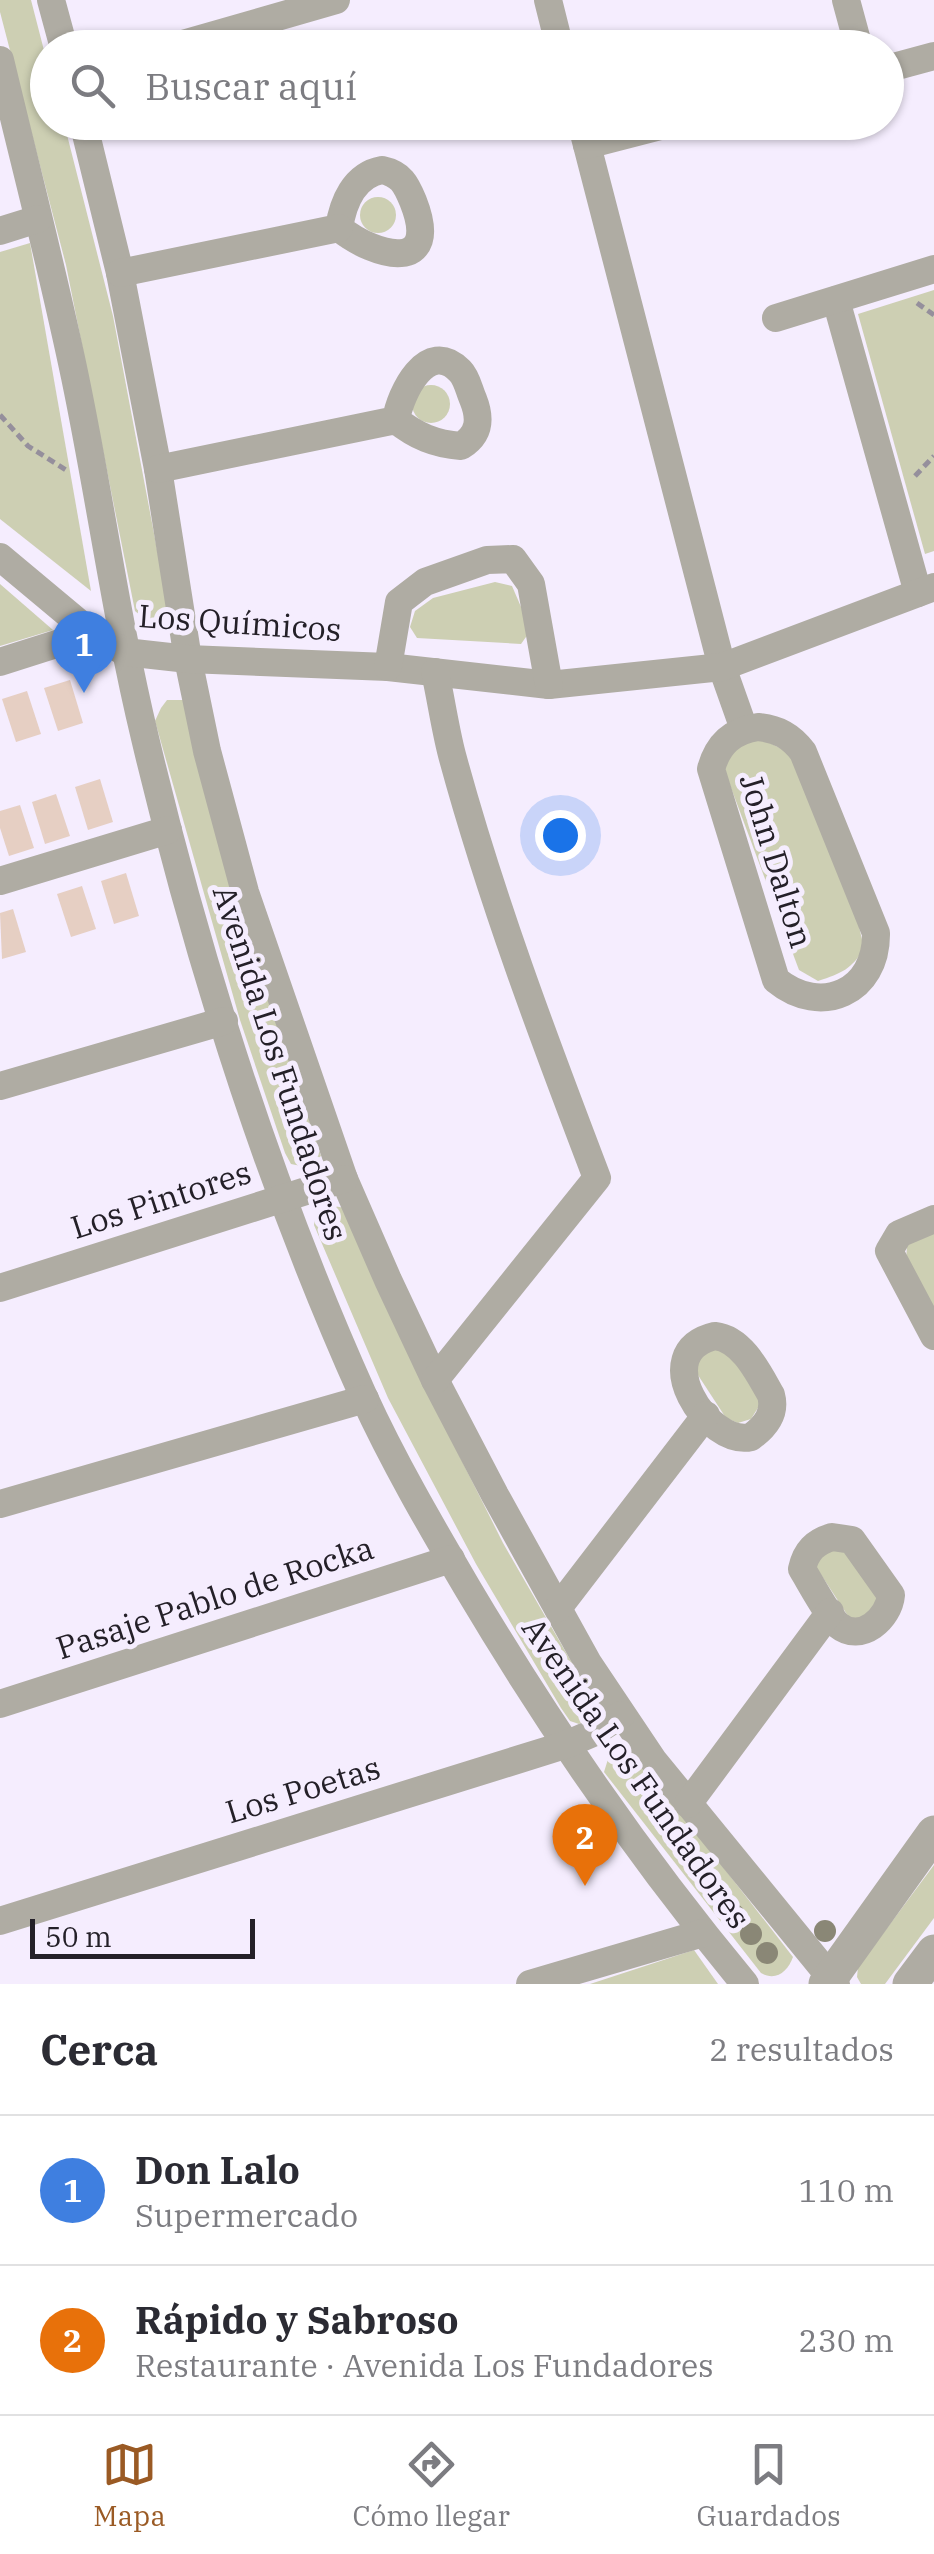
<!DOCTYPE html>
<html lang="es">
<head>
<meta charset="utf-8">
<style>
	body { margin:0; font-family:"IBM Plex Serif",serif; background:#f2f2f3; color:#2b2b33 }
	.scale { position:absolute; left:30px; bottom:25px; width:225px; box-sizing:border-box; padding-left:10px; border:5px solid #242028; border-top:0; font-size:28px; line-height:35px; white-space:nowrap; color:#242028; -webkit-text-stroke:8px #f5edfe; paint-order:stroke }
	.you { position:absolute; left:560px; top:835px; width:35px; height:35px; margin:-25px; border:8px solid #fff; border-radius:50%; background:#1a73e8; box-shadow:0 0 0 15px #1a73e833 }
	.badge { display:grid; place-items:center; width:65px; height:65px; border-radius:50%; background:#9a5a24; color:#fff; font-size:32px; font-weight:700 }
	.pin { position:absolute; translate:-50% -82px; filter:drop-shadow(0 2px 5px #0008) }
	.pin::after { content:''; position:absolute; top:52px; width:35px; height:30px; background:inherit; clip-path:polygon(0 0,100% 0,50% 100%) }
	.list { margin:0; padding:0; list-style:none }
	h2 { display:flex; justify-content:space-between; align-items:center; height:130px; margin:0; padding:0 40px; font-size:42px }
	h2 small { font-size:32px; font-weight:400; color:#7c7c81 }
	.list li { display:grid; grid-template-columns:65px 1fr auto; gap:30px; align-items:center; box-sizing:border-box; height:150px; padding:0 40px; border-top:2px solid #e1e1e2 }
	.list b { display:block; font-size:38px; white-space:nowrap }
	.list p { margin:0; font-size:32px; white-space:nowrap; color:#7c7c81 }
	.list em { font-size:32px; font-style:normal; color:#7c7c81 }
	.icon { flex:none; width:55px; height:55px; fill:none; stroke:currentColor; stroke-width:2; stroke-linecap:round; stroke-linejoin:round }
	.map { position:relative; flex:none; width:934px; height:1984px; overflow:hidden }
	.search { position:absolute; background:#fff; box-shadow:0 2px 8px #0004; left:30px; right:30px; top:30px; height:110px; display:flex; align-items:center; gap:25px; box-sizing:border-box; padding:0 35px; border-radius:55px; color:#7c7c81; font-size:38px }
	.sheet { height:430px; background:#fff }
	nav { display:flex; justify-content:space-around; align-items:center; box-sizing:border-box; height:140px; border-top:2px solid #e1e1e2; background:#fff; font-size:28px; color:#7c7c81 }
	nav a { display:grid; justify-items:center; gap:5px }
	nav .on { color:#9a5a24 }
	.map>svg:first-child { display:block }
	.green { fill:#cdcfb3 }
	.building { fill:#e6cfc3 }
	.lines { fill:none; stroke-linecap:round; stroke-linejoin:round }
	.path { stroke:#958f9c; stroke-width:5; stroke-dasharray:8 5; stroke-linecap:butt }
	.minor { stroke:#afaca3; stroke-width:28 }
	.tertiary { stroke:#afaca3; stroke-width:35 }
	.tree { fill:#8a8776 }
	.labels { text-anchor:middle; stroke-width:10; stroke-linejoin:round; paint-order:stroke }
	.street-label { font-size:32px; fill:#242028; stroke:#f5edfe }
</style>
</head>
<body>
<div class="map">
<svg width="934" height="1984" viewBox="0 0 934 1984">
	<rect width="100%" height="100%" fill="#f5edfe"/>
	<g class="green">
		<path d="M 0,0 L 31,0 L 47,62 L 48,122 L 64,123 L 113,316 L 169,613 L 160,623 L 152,625 L 135,611 L 66,265 L 0,12 Z"/>
		<circle cx="378" cy="215" r="18"/>
		<path d="M 30,243 L 91,591 L 0,519 L 0,252 Z"/>
		<path d="M 934,290 L 934,551 L 925,554 L 858,314 Z"/>
		<circle cx="431" cy="404" r="19"/>
		<path d="M 495,582 L 512,586 L 531,630 L 521,644 L 417,638 L 410,627 L 415,611 L 433,598 Z"/>
		<path d="M 0,584 L 53,630 L 0,646 Z"/>
		<path d="M 167,700 L 183,700 L 321,1156 L 306,1167 L 291,1164 L 285,1153 L 240,1020 L 155,721 L 161,708 Z"/>
		<path d="M 754,735 L 790,753 L 857,918 L 864,948 C 852,969 842,973 818,981 L 799,970 L 724,769 L 728,753 Z"/>
		<path d="M 328,1205 L 345,1208 L 435,1407 L 503,1543 L 590,1694 C 592,1708 592,1716 579,1724 L 570,1721 L 561,1708 L 476,1564 L 388,1398 L 314,1225 L 315,1217 Z"/>
		<path d="M 934,1229 L 934,1315 L 906,1263 L 907,1244 Z"/>
		<path d="M 719,1348 L 731,1354 L 761,1403 L 751,1419 L 738,1423 L 726,1418 L 694,1369 L 703,1351 Z"/>
		<path d="M 841,1546 L 884,1601 L 860,1621 L 848,1616 L 816,1567 L 825,1549 Z"/>
		<path d="M 617,1750 L 633,1751 L 793,1957 C 788,1971 776,1982 761,1973 L 604,1772 L 609,1756 Z"/>
		<path d="M 934,1865 L 934,1918 L 885,1984 L 861,1984 L 857,1977 L 858,1967 Z"/>
		<path d="M 694,1950 L 718,1984 L 590,1984 Z"/>
	</g>
	<g class="building">
		<path d="M 70,680 L 83,723 L 58,731 L 44,688 Z"/>
		<path d="M 27,691 L 41,734 L 16,742 L 2,699 Z"/>
		<path d="M 100,779 L 113,822 L 88,830 L 75,787 Z"/>
		<path d="M 56,794 L 70,836 L 45,844 L 32,802 Z"/>
		<path d="M 20,805 L 34,848 L 9,856 L 0,828 L 0,811 Z"/>
		<path d="M 126,873 L 139,916 L 114,924 L 101,881 Z"/>
		<path d="M 82,886 L 96,929 L 71,937 L 57,894 Z"/>
		<path d="M 13,909 L 26,952 L 2,959 L 0,913 Z"/>
	</g>
	<g class="lines">
		<g class="path">
			<path d="M 917,303 L 934,315"/>
			<path d="M 0,415 L 28,446 L 66,470"/>
			<path d="M 915,476 L 934,456"/>
		</g>
		<g class="minor">
			<path d="M 51,0 L 64,48"/>
			<path d="M 548,0 L 560,48"/>
			<path d="M 846,0 L 859,48"/>
			<path d="M 169,48 L 336,0"/>
			<path d="M 0,60 C 25,165 53,271 75,377 C 100,497 116,618 145,738 C 198,961 269,1186 363,1395 C 393,1461 431,1526 468,1589 C 550,1727 642,1860 745,1984"/>
			<path d="M 886,69 L 934,56"/>
			<path d="M 83,122 L 120,273 L 158,469 L 188,659 L 207,751 L 245,892 L 344,1179 L 388,1280 L 435,1380 L 495,1495 L 588,1663 L 653,1760 L 836,1984"/>
			<path d="M 581,122 L 722,667 L 744,729"/>
			<path d="M 587,145 L 676,122"/>
			<path d="M 382,170 C 401,174 406,184 413,201 C 442,274 376,258 339,228 C 343,203 354,175 382,170 Z"/>
			<path d="M 0,231 L 38,219"/>
			<path d="M 120,273 L 339,228"/>
			<path d="M 836,300 L 918,593"/>
			<path d="M 776,318 L 934,269"/>
			<path d="M 158,469 L 396,420 C 416,436 435,444 461,446 C 480,434 481,419 473,399 C 469,390 467,378 460,371 C 427,337 400,394 396,420"/>
			<path d="M 0,557 L 91,633 L 125,652 L 188,659 L 388,667 L 549,685 L 722,667 L 934,587"/>
			<path d="M 0,662 L 91,633"/>
			<path d="M 388,667 L 399,602 L 425,582 L 487,560 L 513,559 L 531,584 L 549,685"/>
			<path d="M 435,672 C 441,699 445,728 452,755 C 491,899 544,1039 597,1178 L 435,1380"/>
			<path d="M 758,727 C 778,729 791,736 803,752 L 876,933 C 877,992 821,1017 776,980 L 711,769 C 718,744 732,731 758,727 Z"/>
			<path d="M 0,881 L 168,830"/>
			<path d="M 0,1086 L 224,1021"/>
			<path d="M 934,1219 L 899,1234 L 889,1251 L 934,1336"/>
			<path d="M 0,1288 L 344,1179"/>
			<path d="M 715,1336 C 742,1339 758,1372 771,1395 C 776,1413 766,1426 751,1437 C 708,1447 646,1352 715,1336 Z"/>
			<path d="M 0,1504 L 365,1399"/>
			<path d="M 832,1537 L 852,1540 L 891,1595 C 889,1618 861,1644 838,1625 C 828,1616 810,1582 802,1569 C 806,1551 815,1542 832,1537 Z"/>
			<path d="M 558,1608 L 706,1415"/>
			<path d="M 0,1704 L 451,1559"/>
			<path d="M 688,1804 L 830,1612"/>
			<path d="M 0,1921 L 565,1745 L 593,1733 L 621,1715"/>
			<path d="M 530,1984 L 703,1933"/>
		</g>
		<g class="tertiary">
			<path d="M 826,1984 L 934,1833"/>
			<path d="M 910,1984 L 934,1952"/>
		</g>
	</g>
	<g class="tree">
		<circle cx="734" cy="1915" r="11"/>
		<circle cx="825" cy="1931" r="11"/>
		<circle cx="751" cy="1934" r="11"/>
		<circle cx="767" cy="1953" r="11"/>
	</g>
	<g class="labels">
		<g class="street-label">
			<text transform="translate(240 623) rotate(4)" y="11">Los Químicos</text>
			<text transform="translate(776 861) rotate(73)" y="11">John Dalton</text>
			<text transform="translate(280 1063) rotate(72)" y="11">Avenida Los Fundadores</text>
			<text transform="translate(161 1200) rotate(-18)" y="11">Los Pintores</text>
			<text transform="translate(215 1598) rotate(-18)" y="11">Pasaje Pablo de Rocka</text>
			<text transform="translate(636 1773) rotate(55)" y="11">Avenida Los Fundadores</text>
			<text transform="translate(303 1790) rotate(-17)" y="11">Los Poetas</text>
		</g>
	</g>
</svg>
<div class="scale">50 m</div>
<div class="you"></div>
<div class="pin badge" style="left:84px;top:693px;background:#3f7fe0">1</div>
<div class="pin badge" style="left:585px;top:1886px;background:#e8710a">2</div>
<div class="search"><svg class="icon" aria-label="search" viewBox="0 0 24 24"><circle cx="10" cy="10" r="6"/><path d="M15 15l6 6"/></svg>Buscar aquí</div>
</div>
<section class="sheet">
<h2>Cerca<small>2 resultados</small></h2>
<ul class="list">
<li><span class="badge" style="background:#3f7fe0">1</span><div><b>Don Lalo</b><p>Supermercado</p></div><em>110 m</em></li>
<li><span class="badge" style="background:#e8710a">2</span><div><b>Rápido y Sabroso</b><p>Restaurante · Avenida Los Fundadores</p></div><em>230 m</em></li>
</ul>
</section>
<nav>
<a class="on"><svg class="icon" aria-label="map" viewBox="0 0 24 24"><path d="M3 6l6-2 6 2 6-2v14l-6 2-6-2-6 2zM9 4v14M15 6v14"/></svg>Mapa</a>
<a><svg class="icon" aria-label="directions" viewBox="0 0 24 24"><path d="M12 3l9 9-9 9-9-9zM9 14v-3h6M13 9l2 2-2 2"/></svg>Cómo llegar</a>
<a><svg class="icon" aria-label="saved" viewBox="0 0 24 24"><path d="M7 4h10v16l-5-4-5 4z"/></svg>Guardados</a>
</nav>
</body>
</html>
